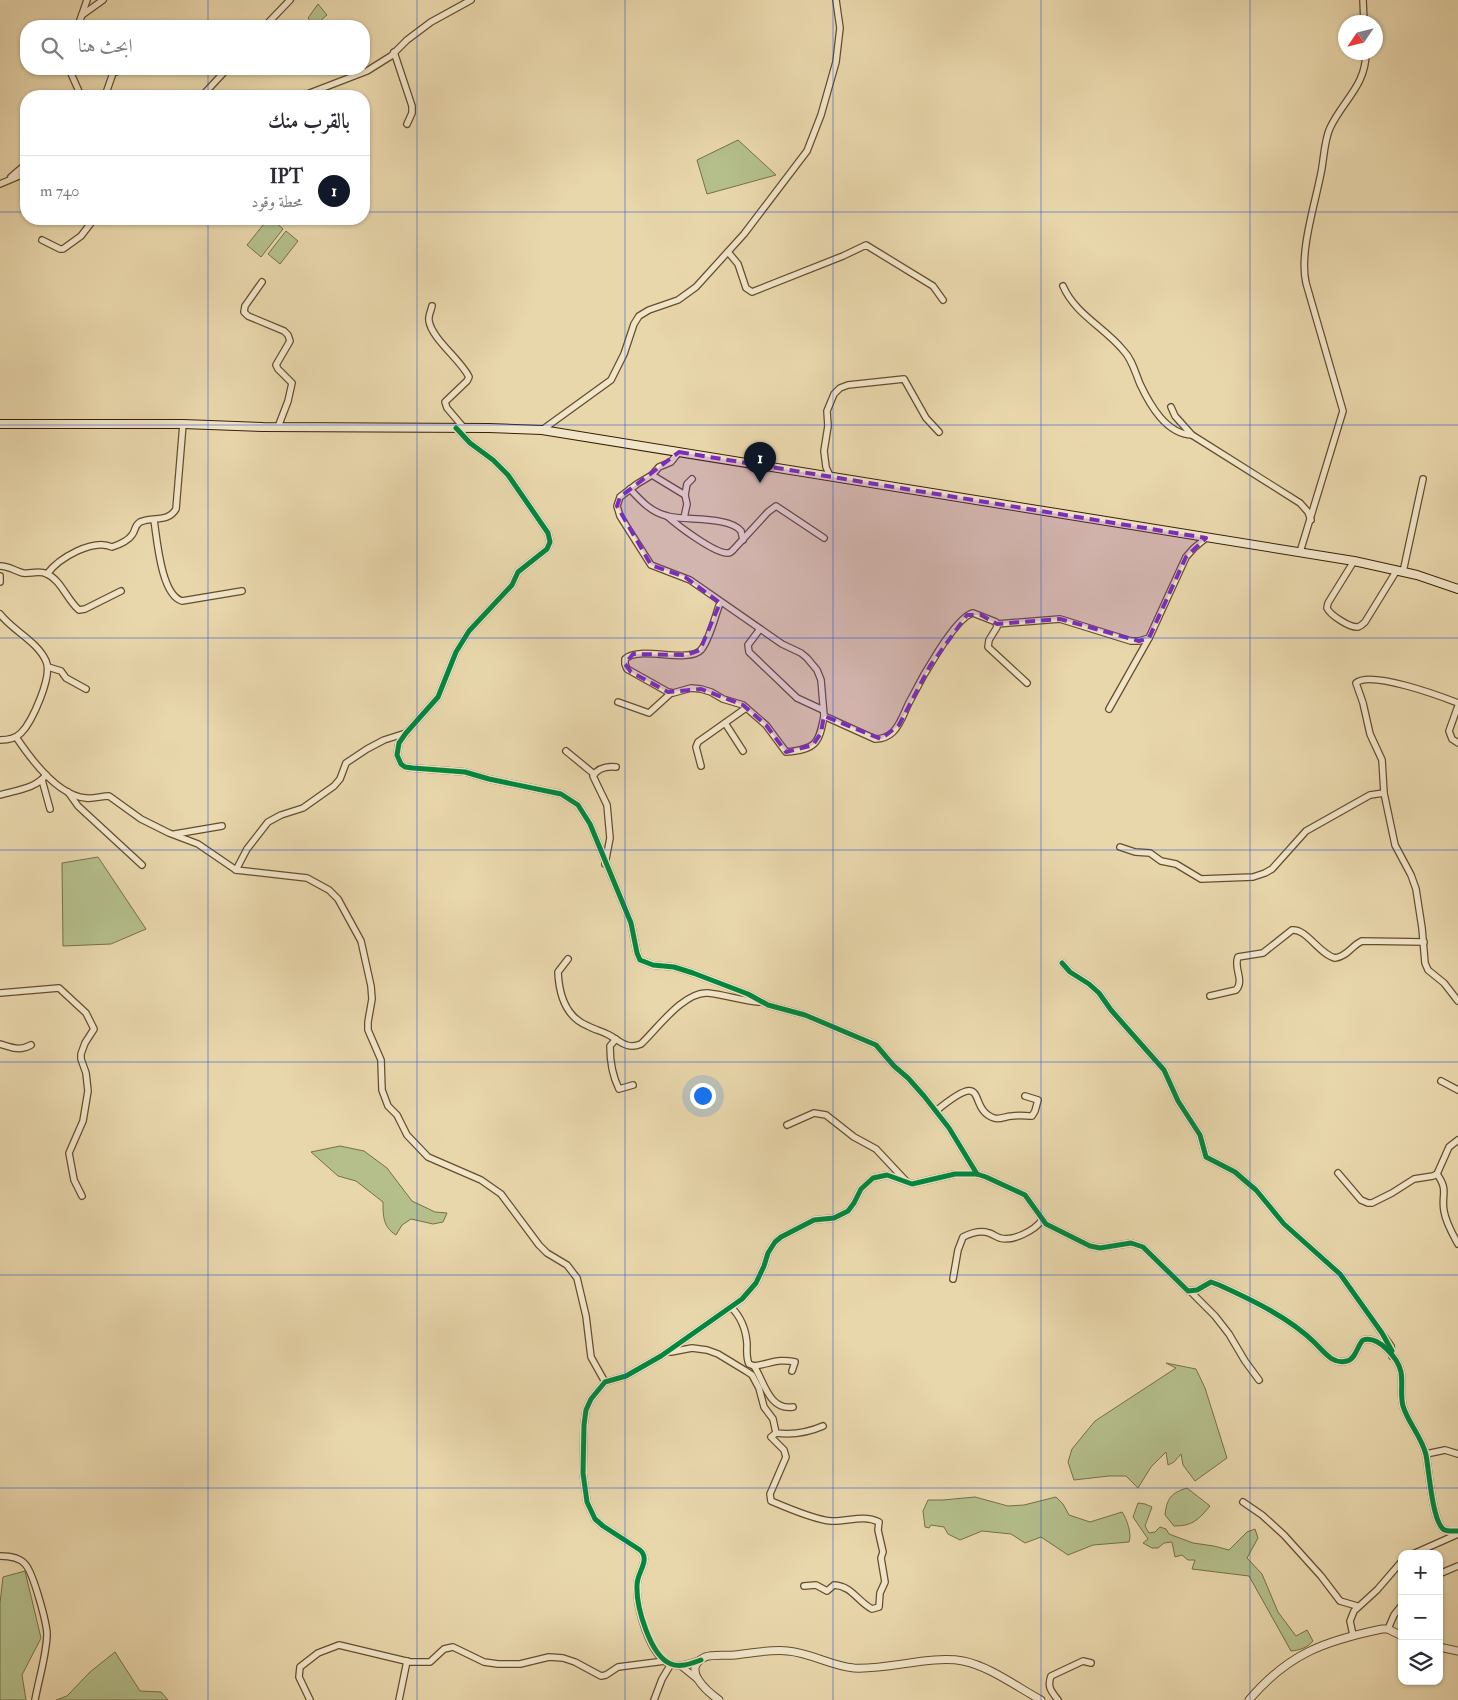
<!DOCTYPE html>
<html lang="ar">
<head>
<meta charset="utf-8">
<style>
	body { margin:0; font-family:"IM FELL Double Pica",Amiri,serif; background:#f2f2f3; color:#2b2b33; direction:rtl }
	.controls { position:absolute; right:15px; bottom:15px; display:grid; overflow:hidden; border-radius:10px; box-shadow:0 1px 4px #0004 }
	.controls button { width:45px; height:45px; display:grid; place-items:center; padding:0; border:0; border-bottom:1px solid #e1e1e2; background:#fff; color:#2b2b33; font:25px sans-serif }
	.compass { position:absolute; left:1338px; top:15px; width:45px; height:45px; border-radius:50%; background:#fff; box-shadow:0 1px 4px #0004; rotate:235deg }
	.you { position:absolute; left:702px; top:1095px; width:18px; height:18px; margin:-12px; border:4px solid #fff; border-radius:50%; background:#1a73e8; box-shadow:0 0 0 8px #1a73e833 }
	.badge { display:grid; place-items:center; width:32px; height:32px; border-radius:50%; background:#111827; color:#fff; font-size:16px; font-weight:700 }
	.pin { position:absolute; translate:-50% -41px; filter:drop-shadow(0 1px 2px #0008) }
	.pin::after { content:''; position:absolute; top:26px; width:18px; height:15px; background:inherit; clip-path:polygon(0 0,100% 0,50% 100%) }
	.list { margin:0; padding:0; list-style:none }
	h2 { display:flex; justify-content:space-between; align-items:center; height:65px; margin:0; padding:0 20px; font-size:21px }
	h2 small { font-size:16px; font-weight:400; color:#7c7c81 }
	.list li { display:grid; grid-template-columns:32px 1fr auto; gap:15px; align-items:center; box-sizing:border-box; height:70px; padding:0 20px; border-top:1px solid #e1e1e2 }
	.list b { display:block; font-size:19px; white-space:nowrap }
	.list p { margin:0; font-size:16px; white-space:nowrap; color:#7c7c81 }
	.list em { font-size:16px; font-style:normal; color:#7c7c81 }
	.icon { flex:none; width:28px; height:28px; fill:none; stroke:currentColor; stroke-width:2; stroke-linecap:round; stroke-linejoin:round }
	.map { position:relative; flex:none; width:1458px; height:1700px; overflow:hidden; direction:ltr }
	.search { position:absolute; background:#fff; box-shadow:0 1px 4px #0004; left:20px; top:20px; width:350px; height:55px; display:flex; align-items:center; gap:12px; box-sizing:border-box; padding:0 18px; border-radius:20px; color:#7c7c81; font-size:19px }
	.panel { position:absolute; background:#fff; box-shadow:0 1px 4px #0004; left:20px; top:90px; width:350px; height:135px; border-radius:20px; direction:rtl }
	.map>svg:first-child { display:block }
	.green { fill:#b4bf8c; stroke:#767046 }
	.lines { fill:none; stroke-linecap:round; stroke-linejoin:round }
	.minor-casing { stroke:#644e2b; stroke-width:8 }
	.tertiary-casing { stroke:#644e2b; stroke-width:9 }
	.secondary-casing { stroke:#382000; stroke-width:10 }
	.minor { stroke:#f1e5c9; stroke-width:5.5 }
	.tertiary { stroke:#f1e5c9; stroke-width:7 }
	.secondary { stroke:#f1e5c9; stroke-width:8 }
	.cycleway-casing { stroke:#f1e5c9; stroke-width:8 }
	.cycleway { stroke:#00873e; stroke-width:5 }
	.marked { fill:#7b2cbf; fill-opacity:0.2; stroke:#7b2cbf; stroke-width:4; stroke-dasharray:10 6; stroke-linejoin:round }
	.grid { fill:none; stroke:#1d4ed8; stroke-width:1; stroke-opacity:0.55 }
</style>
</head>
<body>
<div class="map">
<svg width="1458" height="1700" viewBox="0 0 1458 1700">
	<rect width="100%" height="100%" fill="#e9d7ac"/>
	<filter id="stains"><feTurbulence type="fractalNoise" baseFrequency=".004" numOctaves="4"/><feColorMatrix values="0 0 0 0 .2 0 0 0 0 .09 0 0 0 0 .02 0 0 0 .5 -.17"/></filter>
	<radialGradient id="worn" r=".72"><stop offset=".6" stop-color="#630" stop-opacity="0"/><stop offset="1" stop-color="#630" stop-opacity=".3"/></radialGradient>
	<g class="green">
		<path d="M 318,4 L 327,15 L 314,26 L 308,18 Z"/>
		<path d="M 738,140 L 776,175 L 707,194 L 697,160 Z"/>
		<path d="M 268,219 L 272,219 L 283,229 L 261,257 L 247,245 Z"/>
		<path d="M 286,231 L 298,241 L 280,264 L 268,254 Z"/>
		<path d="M 98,857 L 146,929 L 111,944 L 63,946 L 62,863 Z"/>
		<path d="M 340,1146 L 364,1151 L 387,1168 L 412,1201 L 435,1212 L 447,1213 L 443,1222 L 433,1224 L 411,1219 L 402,1225 L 396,1235 C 383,1227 383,1216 383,1202 L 356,1181 L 338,1176 L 311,1152 Z"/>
		<path d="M 1166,1363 L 1196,1369 L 1205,1388 L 1227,1458 L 1195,1481 L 1183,1465 L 1181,1454 L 1174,1462 L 1168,1465 L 1166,1452 L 1151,1467 L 1138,1488 L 1126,1476 L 1109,1476 L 1074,1480 L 1068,1462 L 1072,1449 L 1095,1421 L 1176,1368 Z"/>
		<path d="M 1187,1488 L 1210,1506 C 1198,1520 1193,1526 1174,1526 L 1165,1515 C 1167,1498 1171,1493 1187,1488 Z"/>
		<path d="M 975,1497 L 1008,1506 L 1024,1505 L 1056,1497 L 1063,1504 L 1069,1515 L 1090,1522 L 1122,1512 C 1127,1519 1132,1534 1129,1542 L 1093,1545 L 1068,1555 L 1041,1537 L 1025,1543 L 1011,1534 L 982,1531 L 960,1540 L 948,1534 L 944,1527 L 931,1525 L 929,1528 L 925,1527 L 923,1511 L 928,1500 L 943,1500 Z"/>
		<path d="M 1138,1503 L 1145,1504 L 1152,1507 L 1145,1526 L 1149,1533 L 1155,1532 L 1160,1527 L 1166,1529 L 1169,1534 L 1193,1543 L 1214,1546 L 1229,1550 L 1247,1532 L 1255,1529 L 1258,1538 L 1247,1558 L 1262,1574 L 1278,1612 L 1296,1636 L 1307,1630 L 1313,1641 C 1307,1648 1300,1650 1291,1651 L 1249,1576 L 1192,1569 L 1195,1560 L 1188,1560 L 1182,1555 L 1175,1557 L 1172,1542 L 1164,1543 L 1158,1548 L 1152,1548 L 1143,1543 L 1148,1539 L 1133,1517 Z"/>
		<path d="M 25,1571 L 41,1638 L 22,1675 L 26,1700 L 0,1700 L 0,1603 L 3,1577 Z"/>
		<path d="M 115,1652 L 140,1691 L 161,1692 L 168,1700 L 56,1700 L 67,1696 L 90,1672 Z"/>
	</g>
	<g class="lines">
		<g class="minor-casing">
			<g id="minor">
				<path d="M 1363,0 L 1364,22"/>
				<path d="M 82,15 L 103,0"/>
				<path d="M 78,26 L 87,0"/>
				<path d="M 265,26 L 290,0"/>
				<path d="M 394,52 L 412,106 L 412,113 L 407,124"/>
				<path d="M 69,69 L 81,96"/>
				<path d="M 105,96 L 113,73 L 125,69"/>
				<path d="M 202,96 L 227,69"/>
				<path d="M 302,96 L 367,71 L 391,56 L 407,40 L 431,22 L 471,0"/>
				<path d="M 11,177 L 26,164"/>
				<path d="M 0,184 L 26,173"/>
				<path d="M 42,240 L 60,249 L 63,249 L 81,236 L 94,219"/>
				<path d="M 728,252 L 738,264 L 746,288 L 752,292 L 843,256 L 866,245 L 933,286 L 943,300"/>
				<path d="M 262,282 L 245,306 L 244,312 L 248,316 L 284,331 L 288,335 L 290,341 L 276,365 L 278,369 L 292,383 L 288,401 L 278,427"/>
				<path d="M 1063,286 C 1075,314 1104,327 1123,350 C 1132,359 1135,372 1140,384 C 1150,405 1166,434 1192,435 L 1300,503 L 1308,512 L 1311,520"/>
				<path d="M 432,306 C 431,311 428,316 429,321 C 432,339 461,360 469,377 L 467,381 L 445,402 L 447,408 L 464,428"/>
				<path d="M 1171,407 L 1175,416 L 1192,435"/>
				<path d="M 456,428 L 470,443 L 493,460 L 508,475 L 548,533 L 550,542 L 547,549 L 518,572 L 512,585 L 469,631 L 456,652 L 438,697 L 406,733 L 399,743 L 397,755 L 401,764 L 405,767 L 413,768 L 465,772 L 489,779 L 561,794 L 578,805 L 590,824 L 631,923 L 637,953 L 640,960 L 653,965 L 674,967 L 693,973 L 748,994 L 768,1005 L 805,1015 L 876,1045 L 894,1066 L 908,1078 L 924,1096 L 949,1128 L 977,1174"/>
				<path d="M 542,430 L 611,380 L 624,354 L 634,324 L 639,316 L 649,310 L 678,300 L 696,287 L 744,234 L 807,151 L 821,115 L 836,62 L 840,28 L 836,0"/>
				<path d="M 679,452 L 671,462 L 659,467 L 652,475 L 637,484 L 620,497 L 617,506 L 620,516 L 651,565 L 690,580 L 782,644 L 801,653 L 807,658 L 817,670 L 821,680 L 824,716 L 875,739 C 882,739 888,737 893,732 C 902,723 905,709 911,699 C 920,681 955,617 973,613 L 996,622 L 997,627 L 989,640 L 988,647 L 1027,683"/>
				<path d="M 652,475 L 685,495 L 687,504 L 684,518"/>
				<path d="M 830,476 L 826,467 L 824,451 L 828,426 L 827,411 L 834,394 L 840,388 L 848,385 L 904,379 L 926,418 L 939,432"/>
				<path d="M 630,489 C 641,501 651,512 667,516 C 685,521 729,516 741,531 L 743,540"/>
				<path d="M 685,495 L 687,484 L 692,479"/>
				<path d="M 667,516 C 677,525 715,554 728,553 C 731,553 732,551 734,549 L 768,512 L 776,506 L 824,538"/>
				<path d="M 154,520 C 157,539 161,595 182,601 L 242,591"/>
				<path d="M 1300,552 L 1343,411 L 1306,283 C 1299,253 1315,204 1321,173 C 1324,159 1324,141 1330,128 C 1343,100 1366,86 1366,52"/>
				<path d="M 1354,561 L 1328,603 L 1327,608 C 1330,615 1350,628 1358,627 C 1361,626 1363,624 1365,622 L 1397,570"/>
				<path d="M 0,566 C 9,566 15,571 23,573 C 31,574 39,570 47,574 C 61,580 67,600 79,610 L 85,609 L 121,591"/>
				<path d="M 1403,572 L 1423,479"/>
				<path d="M 47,574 C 59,558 93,538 112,547 C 118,545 128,541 132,535 C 136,530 134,526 140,522 C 153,516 168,523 176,509 L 183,424"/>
				<path d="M 0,576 L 0,582"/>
				<path d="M 720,603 C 715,616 710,639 701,650 C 688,664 638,645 625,659 L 625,664 L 627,669 L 668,692 L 673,693 L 691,688 L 701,689 L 711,692 L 723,699 L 743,705 L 766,725 L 786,752 C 816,749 819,744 824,716"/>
				<path d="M 0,614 C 13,631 37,641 46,661 C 53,676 32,722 21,733 C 15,739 8,740 0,740"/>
				<path d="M 997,624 L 1060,619 L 1131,641 L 1139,641 L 1149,638 L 1186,557 L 1194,548 L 1206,538"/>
				<path d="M 760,629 L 748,645 L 749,652 L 797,698 L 823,710"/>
				<path d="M 48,667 L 61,671 L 66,678 L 86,689"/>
				<path d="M 618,702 L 649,713 L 671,693"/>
				<path d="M 1458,703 C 1440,696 1370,670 1356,683 L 1363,703 L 1370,734 L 1382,760 L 1384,793 L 1395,845 L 1411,875 L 1416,889 L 1422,928 L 1425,963 L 1428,970 L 1444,983 L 1458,1001"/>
				<path d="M 1458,706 L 1449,731 L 1452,739 L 1458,743"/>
				<path d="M 1109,709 L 1149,638"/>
				<path d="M 725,723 L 743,751"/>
				<path d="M 16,737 C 30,758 58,796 86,798 C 94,799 101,796 109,796 L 141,819 L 169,833 L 198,844 L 236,870 L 307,878 L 329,890 L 338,899 L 361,941 L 371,986 L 372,999 L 368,1022 L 368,1030 L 381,1060 L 382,1090 L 388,1106 L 397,1115 L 407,1135 L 428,1157 L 481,1180 L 501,1194 L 539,1245 L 547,1253 L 567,1265 L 577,1278 L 586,1316 L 591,1357 L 605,1382"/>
				<path d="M 566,751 L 594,774"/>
				<path d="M 701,766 L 696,747 L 698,742 L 746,708"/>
				<path d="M 42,780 L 50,809"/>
				<path d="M 68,792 L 78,806 L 142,865"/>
				<path d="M 0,795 C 16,790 35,789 46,775"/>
				<path d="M 175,834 L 222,826"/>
				<path d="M 1120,847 L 1135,852 L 1150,853 L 1161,861 L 1176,864 L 1201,879 L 1253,877 L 1265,873 L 1272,869 L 1306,831 L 1370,795 L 1384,793"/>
				<path d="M 605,864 L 610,838 L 607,805 L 593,776 C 598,768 607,766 616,767"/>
				<path d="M 236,870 L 247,849 L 268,822 L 281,815 L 303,808 L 334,786 L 340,779 L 346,763 L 367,749 L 384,740 L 406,733"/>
				<path d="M 568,959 L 558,972 C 559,994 565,1017 588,1026 C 595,1030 602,1031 609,1035 C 620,1041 627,1050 641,1044 C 657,1029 684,991 708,993 C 726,995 742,1001 759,1002"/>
				<path d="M 1062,963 L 1070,972 L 1089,984 L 1099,993 L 1111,1010 L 1164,1070 L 1178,1101 L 1200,1135 L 1206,1157 L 1235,1172 L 1243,1179 L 1256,1190 L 1284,1224 L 1340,1274 L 1391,1346 L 1392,1356"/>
				<path d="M 0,993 L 59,988 L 86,1013 L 94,1029 L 85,1043 L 81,1054 L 81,1059 L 86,1073 L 88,1091 L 83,1121 L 69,1153 L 74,1180 L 82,1196"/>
				<path d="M 1210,996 L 1236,990 C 1245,980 1233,968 1238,957 L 1263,953 L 1292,930 C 1306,928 1319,954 1335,958 C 1348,956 1351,946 1362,941 L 1424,942"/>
				<path d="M 616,1039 L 610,1046 C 610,1061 612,1075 619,1089 L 633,1085"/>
				<path d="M 0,1044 C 12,1048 20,1051 31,1045"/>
				<path d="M 1441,1081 L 1458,1090"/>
				<path d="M 936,1111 C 991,1066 966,1109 994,1118 C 1000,1120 1006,1116 1012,1116 C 1019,1115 1026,1116 1032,1116 L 1035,1111 L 1038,1100 L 1025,1096"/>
				<path d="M 787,1125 L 814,1113 L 826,1115 L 854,1137 L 876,1149 L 906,1181"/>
				<path d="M 1338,1173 L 1361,1200 L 1368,1203 L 1372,1203 L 1392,1193 L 1414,1179 L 1433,1176 L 1437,1174 L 1449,1147 L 1458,1140"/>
				<path d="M 1437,1174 C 1449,1191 1441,1194 1444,1211 C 1446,1223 1452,1233 1458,1244"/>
				<path d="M 953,1279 L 958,1250 L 963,1237 C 971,1233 980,1230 989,1233 C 993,1234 996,1237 1000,1238 C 1013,1242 1035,1230 1042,1220"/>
				<path d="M 1190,1291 L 1215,1316 L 1229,1334 L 1245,1361 L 1259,1380"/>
				<path d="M 731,1307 C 741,1317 746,1329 747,1344 C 747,1351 746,1357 749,1364 L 754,1366 C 770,1364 778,1358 795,1362 L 792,1371"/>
				<path d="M 671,1352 L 692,1348 L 707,1350 L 718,1354 L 746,1371 L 752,1375 L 759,1388 L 764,1407 L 773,1419 L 776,1433 C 792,1435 807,1433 823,1426"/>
				<path d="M 754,1366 C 764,1381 769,1411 793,1407"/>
				<path d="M 776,1433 L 771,1437 L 784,1450 L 786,1457 L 770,1494 L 771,1501 C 785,1507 817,1520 831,1521 C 847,1522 863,1514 879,1522 L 878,1530 L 883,1552 L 881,1558 L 885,1582 L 880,1593 L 879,1607 L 872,1609 C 857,1601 852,1586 834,1585 L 827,1591 L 816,1585 L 804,1586"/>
				<path d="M 1426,1454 L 1445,1450 L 1458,1454"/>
				<path d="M 1243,1502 L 1262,1515 L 1284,1535 L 1321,1576 L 1340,1601 L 1357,1606"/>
				<path d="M 1413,1554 L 1458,1534"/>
				<path d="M 0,1556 C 9,1556 19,1557 25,1564 C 33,1572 47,1623 47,1635 C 46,1657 39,1678 35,1700"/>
				<path d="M 1439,1574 L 1458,1566"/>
				<path d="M 1388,1629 L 1394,1615 L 1402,1605"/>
				<path d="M 1353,1635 L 1350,1621 L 1354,1611 L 1377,1590 L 1402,1561"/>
				<path d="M 700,1660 C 691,1663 680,1668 670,1664 C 649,1656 636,1606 637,1585 C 637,1572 651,1560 640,1550 L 603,1526 L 595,1519 L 587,1502 L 583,1473 L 584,1425 L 586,1410 L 591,1399 L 605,1382 L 626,1376 L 661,1356 L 742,1299 L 756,1283 L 764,1266 L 768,1253 L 775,1242 L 781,1237 L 814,1220 L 834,1218 L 848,1211 L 854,1203 L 861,1189 L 873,1178 L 887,1175 L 912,1184 L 955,1174 L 977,1174 L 986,1177 L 1025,1195 L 1046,1224 L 1090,1246 L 1100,1248 L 1131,1243 L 1143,1247 L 1188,1291 L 1197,1290 L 1211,1282 L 1219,1285 C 1252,1300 1290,1318 1315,1343 C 1324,1352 1333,1365 1347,1361 C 1356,1359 1357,1346 1363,1340 C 1378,1335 1398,1358 1401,1372 C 1403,1383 1400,1395 1403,1406 C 1408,1423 1422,1437 1426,1455 C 1429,1470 1432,1519 1443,1529 C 1447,1532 1453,1531 1458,1531"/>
				<path d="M 681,1666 L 697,1679"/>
				<path d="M 310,1700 L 299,1677 L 300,1667 L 318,1653 L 339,1645 L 410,1662 L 430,1662 L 444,1649 L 453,1647 L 484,1662 L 498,1664 L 520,1664 L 549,1657 L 563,1658 L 575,1662 L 601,1676 L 606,1675 L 618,1667 L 665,1661"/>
				<path d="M 399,1700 L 407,1661"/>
				<path d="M 654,1700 L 662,1679 L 671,1664"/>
				<path d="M 1058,1700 C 1051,1691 1047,1687 1051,1676 L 1083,1661 L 1091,1663"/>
			</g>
		</g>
		<g class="tertiary-casing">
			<g id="tertiary">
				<path d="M 1439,1647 L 1458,1651"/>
				<path d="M 719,1700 C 708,1692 680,1669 705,1657 C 713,1654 726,1656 735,1655 C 753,1653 771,1649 788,1651 C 811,1653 831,1666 854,1668 C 888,1670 931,1655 963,1661 C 989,1666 1017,1687 1041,1700"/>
				<path d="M 1249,1700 C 1288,1654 1324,1641 1382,1629 L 1388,1629 L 1402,1636"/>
			</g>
		</g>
		<g class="secondary-casing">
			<path id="secondary" d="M 0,424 L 183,424 L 263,427 L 489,428 L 542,430 L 1354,561 L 1417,575 L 1458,589"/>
		</g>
		<use href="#minor" class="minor"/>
		<use href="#tertiary" class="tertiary"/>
		<use href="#secondary" class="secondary"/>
		<g class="cycleway-casing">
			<g id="cycleway">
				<path d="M 456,428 L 470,443 L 493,460 L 508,475 L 548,533 L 550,542 L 547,549 L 518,572 L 512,585 L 469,631 L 456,652 L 438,697 L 406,733 L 399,743 L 397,755 L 401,764 L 405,767 L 413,768 L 465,772 L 489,779 L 561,794 L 578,805 L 590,824 L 631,923 L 637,953 L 640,960 L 653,965 L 674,967 L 693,973 L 748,994 L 768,1005 L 805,1015 L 876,1045 L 894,1066 L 908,1078 L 924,1096 L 949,1128 L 977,1174"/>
				<path d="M 1062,963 L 1070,972 L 1089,984 L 1099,993 L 1111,1010 L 1164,1070 L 1178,1101 L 1200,1135 L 1206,1157 L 1235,1172 L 1243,1179 L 1256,1190 L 1284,1224 L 1340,1274 L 1382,1333 L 1392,1351"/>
				<path d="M 701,1660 C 692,1663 681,1668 671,1664 C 650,1656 636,1606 637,1585 C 637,1572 651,1560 640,1550 L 603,1526 L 595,1519 L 587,1502 L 583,1473 L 584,1425 L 586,1410 L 591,1399 L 605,1382 L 626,1376 L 661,1356 L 742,1299 L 756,1283 L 764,1266 L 768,1253 L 775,1242 L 781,1237 L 814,1220 L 834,1218 L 848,1211 L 854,1203 L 861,1189 L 873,1178 L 887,1175 L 912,1184 L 955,1174 L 977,1174 L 986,1177 L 1025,1195 L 1046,1224 L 1090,1246 L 1100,1248 L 1131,1243 L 1143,1247 L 1188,1291 L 1197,1290 L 1211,1282 L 1219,1285 C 1252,1300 1290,1318 1315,1343 C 1324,1352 1333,1365 1347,1361 C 1356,1359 1357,1346 1363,1340 C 1378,1335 1398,1358 1401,1372 C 1403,1383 1400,1395 1403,1406 C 1408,1423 1422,1437 1426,1455 C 1429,1470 1432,1519 1443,1529 C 1447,1532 1453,1531 1458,1531"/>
			</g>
		</g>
		<use href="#cycleway" class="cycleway"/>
	</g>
	<path class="marked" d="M 679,452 L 1206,538 L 1186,557 L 1149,638 L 1139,641 L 1060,619 L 997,624 L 981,615 L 967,615 L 930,666 L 899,725 L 881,739 L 824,716 L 821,733 L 813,745 L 786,752 L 766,725 L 743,705 L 701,689 L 668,692 L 631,672 L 625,664 L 633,654 L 687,655 L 700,650 L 720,603 L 685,577 L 651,565 L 617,506 L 620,497 Z"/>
	<path class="grid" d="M 208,0 L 208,26M 417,0 L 417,1700M 625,0 L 625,1700M 833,0 L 833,1700M 1041,0 L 1041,1700M 1250,0 L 1250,1700M 208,69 L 208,96M 0,212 L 26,212M 364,212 L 1458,212M 208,219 L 208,1700M 0,425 L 1458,425M 0,638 L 1458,638M 0,850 L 1458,850M 0,1062 L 1458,1062M 0,1275 L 1458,1275M 0,1488 L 1458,1488"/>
	<rect width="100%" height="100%" filter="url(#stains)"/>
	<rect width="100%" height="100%" fill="url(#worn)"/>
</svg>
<div class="controls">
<button>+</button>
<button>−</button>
<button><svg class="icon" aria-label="layers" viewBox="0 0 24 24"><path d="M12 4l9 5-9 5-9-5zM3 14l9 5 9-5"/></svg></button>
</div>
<svg class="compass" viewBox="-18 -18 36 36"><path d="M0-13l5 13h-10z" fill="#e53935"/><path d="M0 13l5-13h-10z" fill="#7c7c81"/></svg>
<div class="you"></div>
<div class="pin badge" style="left:760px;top:483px">1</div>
<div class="search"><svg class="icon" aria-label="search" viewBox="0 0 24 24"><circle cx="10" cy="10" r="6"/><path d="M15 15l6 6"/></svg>ابحث هنا</div>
<section class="panel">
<h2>بالقرب منك<small></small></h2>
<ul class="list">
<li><span class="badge">1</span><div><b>IPT</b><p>محطة وقود</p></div><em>740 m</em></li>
</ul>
</section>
</div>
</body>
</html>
